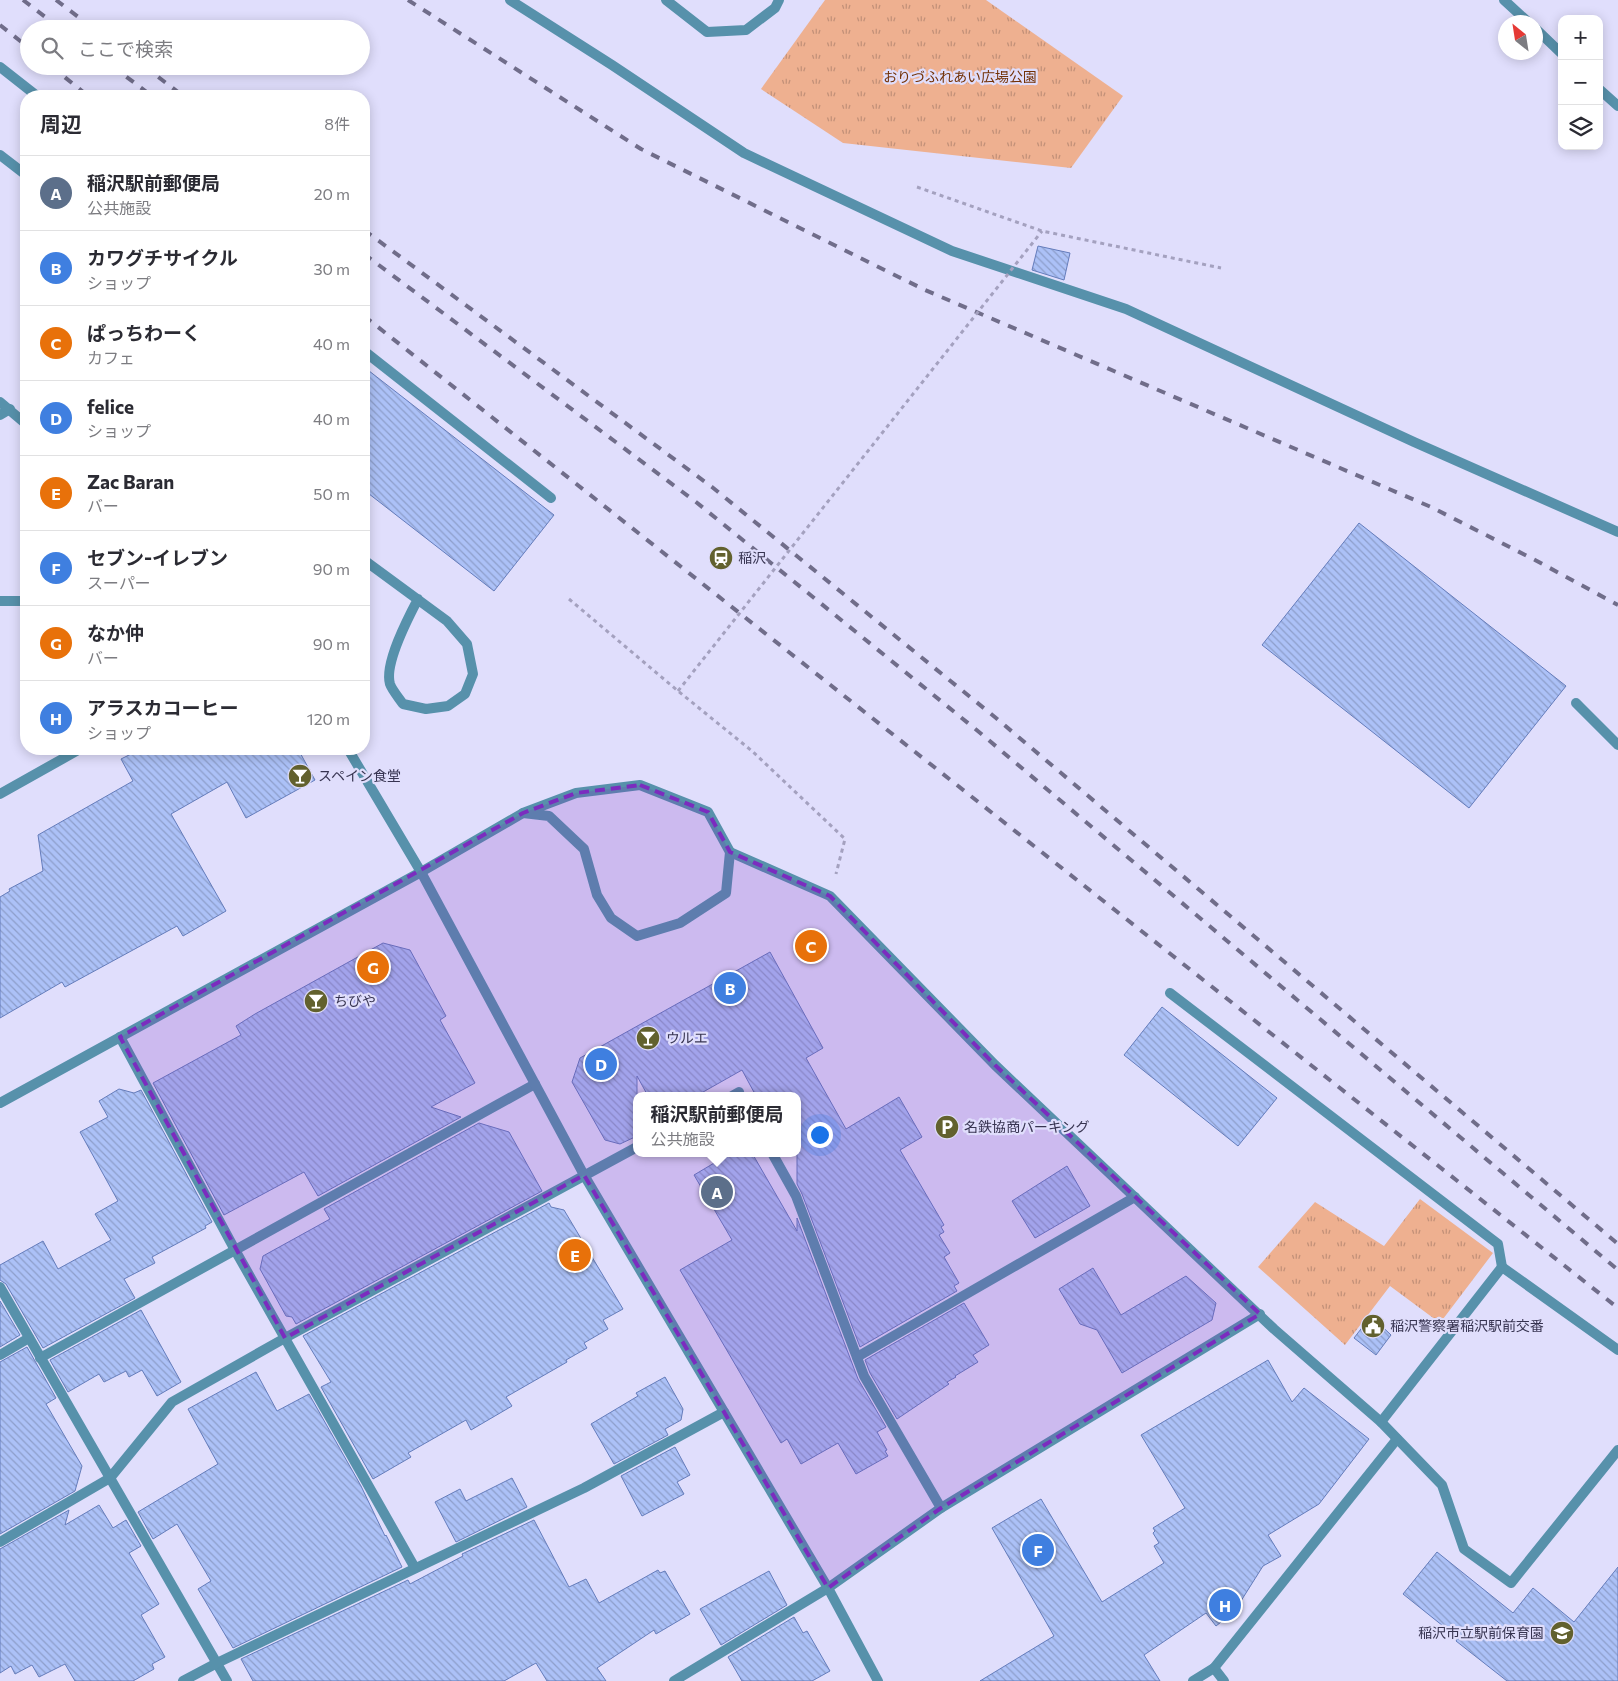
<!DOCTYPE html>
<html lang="ja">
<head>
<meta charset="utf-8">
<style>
	body { margin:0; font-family:Commissioner,"Noto Sans JP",sans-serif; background:#f7f7f7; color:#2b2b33 }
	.controls { position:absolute; right:15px; top:15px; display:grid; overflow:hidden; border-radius:10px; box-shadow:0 2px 12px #0003 }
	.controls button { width:45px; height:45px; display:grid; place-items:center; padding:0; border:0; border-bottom:1px solid #e1e1e2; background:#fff; color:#2b2b33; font:25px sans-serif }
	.compass { position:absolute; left:1498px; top:15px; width:45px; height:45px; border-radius:50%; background:#fff; box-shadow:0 2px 12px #0003; rotate:330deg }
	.you { position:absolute; left:819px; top:1134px; width:18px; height:18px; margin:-12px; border:4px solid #fff; border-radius:50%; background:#1a73e8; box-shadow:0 0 0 8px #1a73e833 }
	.badge { display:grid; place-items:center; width:32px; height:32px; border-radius:50%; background:#62612e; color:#fff; font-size:16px; font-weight:700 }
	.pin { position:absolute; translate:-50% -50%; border:2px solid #fff; box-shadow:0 1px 5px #0006 }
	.popup { position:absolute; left:633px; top:1092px; width:168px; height:65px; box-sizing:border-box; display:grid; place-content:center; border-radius:10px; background:#fff; filter:drop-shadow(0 1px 4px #0005); font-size:16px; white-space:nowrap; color:#7c7c81 }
	.popup b { font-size:19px; color:#2b2b33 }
	.popup::after { content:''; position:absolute; left:50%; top:100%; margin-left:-10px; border:10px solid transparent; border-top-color:#fff }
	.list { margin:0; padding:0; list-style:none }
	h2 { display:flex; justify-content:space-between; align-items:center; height:65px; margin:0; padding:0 20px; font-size:21px }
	h2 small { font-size:16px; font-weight:400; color:#7c7c81 }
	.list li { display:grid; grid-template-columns:32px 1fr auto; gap:15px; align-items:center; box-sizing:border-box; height:75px; padding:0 20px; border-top:1px solid #e1e1e2 }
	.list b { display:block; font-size:19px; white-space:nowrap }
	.list p { margin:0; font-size:16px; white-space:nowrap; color:#7c7c81 }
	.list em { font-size:16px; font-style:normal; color:#7c7c81 }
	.icon { flex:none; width:28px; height:28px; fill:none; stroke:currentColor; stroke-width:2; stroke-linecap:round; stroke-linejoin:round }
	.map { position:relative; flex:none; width:1618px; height:1681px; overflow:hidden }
	.search { position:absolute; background:#fff; box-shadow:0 2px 12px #0003; left:20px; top:20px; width:350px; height:55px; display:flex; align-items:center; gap:12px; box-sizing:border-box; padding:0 18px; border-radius:28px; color:#7c7c81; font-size:19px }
	.panel { position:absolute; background:#fff; box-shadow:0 2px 12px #0003; left:20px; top:90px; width:350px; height:665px; border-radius:20px }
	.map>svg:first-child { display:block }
	.park { fill:url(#park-tufts) }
	.building { fill:url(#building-back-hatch); stroke:#647cbb }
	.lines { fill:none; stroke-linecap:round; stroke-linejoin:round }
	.path { stroke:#a4a1bf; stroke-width:3; stroke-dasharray:4 4; stroke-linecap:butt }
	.service { stroke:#5791ab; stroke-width:10 }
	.minor { stroke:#5791ab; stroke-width:10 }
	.tertiary { stroke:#5791ab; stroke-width:10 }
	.rail { stroke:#706d8a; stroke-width:4; stroke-dasharray:9 9; stroke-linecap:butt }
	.path-bridge { stroke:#a4a1bf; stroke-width:3; stroke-dasharray:4 4; stroke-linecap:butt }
	.marked { fill:#7b2cbf; fill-opacity:0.2; stroke:#7b2cbf; stroke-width:4; stroke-dasharray:10 6; stroke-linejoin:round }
	.labels { text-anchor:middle; stroke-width:4.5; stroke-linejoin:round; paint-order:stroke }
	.park-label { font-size:14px; fill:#733207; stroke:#e0defc }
	.poi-label { font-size:14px; fill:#373451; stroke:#e0defc; text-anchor:start }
</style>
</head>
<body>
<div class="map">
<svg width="1618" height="1681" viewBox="0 0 1618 1681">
	<defs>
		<pattern id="park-tufts" width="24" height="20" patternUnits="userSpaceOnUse" patternTransform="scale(1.25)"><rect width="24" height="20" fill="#eeb090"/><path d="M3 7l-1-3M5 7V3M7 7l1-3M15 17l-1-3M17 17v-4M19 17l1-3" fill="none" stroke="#c29078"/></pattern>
		<pattern id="building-back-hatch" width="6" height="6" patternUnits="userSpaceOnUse" patternTransform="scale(1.25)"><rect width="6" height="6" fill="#acc1f7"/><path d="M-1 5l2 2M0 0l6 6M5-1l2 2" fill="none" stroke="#8d9eca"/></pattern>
	</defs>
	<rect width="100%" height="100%" fill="#e0defc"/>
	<g class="park">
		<path d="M 825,0 L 986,0 L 1123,96 L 1071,168 L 843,143 L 761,89 Z"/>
		<path d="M 1420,1199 L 1493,1253 L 1440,1323 L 1390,1286 L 1345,1345 L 1258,1267 L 1315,1202 L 1384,1246 Z"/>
	</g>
	<g class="building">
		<path d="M 1038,246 L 1070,253 L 1064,280 L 1032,270 Z"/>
		<path d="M 364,367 L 554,515 L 494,591 L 364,490 Z"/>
		<path d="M 1359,523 L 1566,686 L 1469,808 L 1262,645 Z"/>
		<path d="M 141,749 L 298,749 L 315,780 L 246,818 L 227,782 L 171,814 L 226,911 L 183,936 L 177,926 L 65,987 L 62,982 L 0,1018 L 0,897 L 10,891 L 9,889 L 43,871 L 38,835 L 133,781 L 121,759 Z"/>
		<path d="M 383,943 L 410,950 L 446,1016 L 440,1020 L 475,1083 L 431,1107 L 461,1117 L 318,1196 L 304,1172 L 224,1215 L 153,1083 L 241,1035 L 236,1026 L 255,1014 Z"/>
		<path d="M 770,952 L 823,1048 L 806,1058 L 846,1129 L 899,1097 L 922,1137 L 900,1150 L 944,1225 L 941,1227 L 944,1232 L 939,1235 L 950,1253 L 944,1257 L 959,1283 L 954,1286 L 957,1291 L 860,1347 L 802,1194 L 797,1184 L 797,1096 L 756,1096 L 742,1070 L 696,1096 L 648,1096 L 637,1076 L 637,1136 L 620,1144 L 605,1140 L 572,1082 L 580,1058 Z"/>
		<path d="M 1162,1007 L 1277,1098 L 1238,1146 L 1124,1055 Z"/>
		<path d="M 119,1089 L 134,1093 L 141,1090 L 212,1222 L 205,1226 L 206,1228 L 152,1257 L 155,1263 L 124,1279 L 135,1298 L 43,1348 L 6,1284 L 0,1280 L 0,1265 L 43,1241 L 58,1269 L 111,1240 L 95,1214 L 118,1201 L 80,1132 L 108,1117 L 99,1101 Z"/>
		<path d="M 479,1123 L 509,1132 L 542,1191 L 296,1324 L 292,1317 L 286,1316 L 260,1269 L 263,1256 L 330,1219 L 324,1209 Z"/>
		<path d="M 731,1153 L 752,1153 L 797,1231 L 797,1218 L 858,1379 L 886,1427 L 877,1432 L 887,1450 L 885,1451 L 888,1456 L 856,1474 L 838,1443 L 801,1464 L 787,1439 L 781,1443 L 680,1270 L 732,1240 L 694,1175 Z"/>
		<path d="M 1067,1166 L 1090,1206 L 1035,1238 L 1012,1201 Z"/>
		<path d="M 549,1203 L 551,1207 L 564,1210 L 623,1309 L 603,1320 L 608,1329 L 584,1343 L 587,1348 L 566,1360 L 567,1362 L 506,1397 L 512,1406 L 471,1430 L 466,1420 L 408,1453 L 411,1457 L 373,1479 L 321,1387 L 331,1382 L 303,1336 Z"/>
		<path d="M 1093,1268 L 1121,1315 L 1186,1276 L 1216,1303 L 1212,1320 L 1122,1373 L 1097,1330 L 1080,1324 L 1059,1289 Z"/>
		<path d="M 0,1301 L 20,1335 L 0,1347 Z"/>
		<path d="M 964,1303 L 989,1345 L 973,1355 L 978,1362 L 955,1376 L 956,1377 L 947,1382 L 949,1384 L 897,1419 L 870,1373 L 865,1360 Z"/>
		<path d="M 141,1310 L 181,1382 L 157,1396 L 142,1370 L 129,1377 L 126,1371 L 104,1382 L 99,1374 L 68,1392 L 50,1360 Z"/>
		<path d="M 1371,1316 L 1391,1335 L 1376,1355 L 1354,1338 Z"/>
		<path d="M 27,1347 L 56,1398 L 46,1404 L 82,1466 L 75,1491 L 0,1534 L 0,1362 Z"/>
		<path d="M 1268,1360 L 1292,1402 L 1304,1388 L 1369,1439 L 1319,1504 L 1268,1535 L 1281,1556 L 1263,1566 L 1234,1612 L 1216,1626 L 1206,1613 L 1144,1655 L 1160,1681 L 980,1681 L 1054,1636 L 992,1528 L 1041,1499 L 1102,1602 L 1164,1563 L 1154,1546 L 1159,1543 L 1153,1533 L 1155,1531 L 1153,1528 L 1185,1508 L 1141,1435 Z"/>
		<path d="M 256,1372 L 277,1411 L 309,1394 L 361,1486 L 385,1536 L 386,1535 L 402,1567 L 233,1648 L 198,1589 L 211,1581 L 177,1524 L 153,1539 L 138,1512 L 218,1464 L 188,1409 Z"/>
		<path d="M 665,1377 L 683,1409 L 681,1420 L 665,1429 L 668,1435 L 614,1464 L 591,1424 L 638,1396 L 636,1393 Z"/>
		<path d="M 675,1447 L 690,1475 L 677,1482 L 684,1494 L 642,1516 L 621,1476 Z"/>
		<path d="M 512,1478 L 527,1507 L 456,1542 L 435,1502 L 460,1489 L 466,1501 Z"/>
		<path d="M 99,1505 L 113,1528 L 126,1520 L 141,1546 L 129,1553 L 159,1604 L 141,1615 L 165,1657 L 152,1664 L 154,1669 L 133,1681 L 75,1681 L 65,1664 L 39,1677 L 32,1665 L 15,1674 L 11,1666 L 0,1673 L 0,1549 L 69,1510 L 65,1525 Z"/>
		<path d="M 534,1520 L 569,1587 L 586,1579 L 599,1603 L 658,1570 L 660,1573 L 665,1571 L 690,1614 L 656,1634 L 654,1630 L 597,1668 L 606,1681 L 547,1681 L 536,1663 L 504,1681 L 253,1681 L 241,1659 L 408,1580 L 410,1584 L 463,1556 L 462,1554 Z"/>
		<path d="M 1437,1552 L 1513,1613 L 1533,1588 L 1574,1622 L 1618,1567 L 1618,1681 L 1507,1681 L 1456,1641 L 1458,1638 L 1403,1594 Z"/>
		<path d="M 769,1571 L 787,1605 L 721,1645 L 700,1609 Z"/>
		<path d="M 794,1617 L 803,1633 L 807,1631 L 830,1671 L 812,1681 L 742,1681 L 728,1657 Z"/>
	</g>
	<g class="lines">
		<g class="path">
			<path d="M 917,187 L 1042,231 L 1221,268"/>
			<path d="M 569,599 L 678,691 L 752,751 L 845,839 L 836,874"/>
		</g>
		<g class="service">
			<path d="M 510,0 L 612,65 L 744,153 L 952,251 L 1126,309 L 1414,442 L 1618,532"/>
			<path d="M 0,67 L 37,96"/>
			<path d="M 364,351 L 551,498"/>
			<path d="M 364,560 L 447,621 L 467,644 L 473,674 L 465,694 L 448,706 L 426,709 L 403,704 C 399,698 392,690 390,684 C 384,664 408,618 418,599"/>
			<path d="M 1576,703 L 1618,745"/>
			<path d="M 1170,993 L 1498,1244 L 1502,1267"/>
		</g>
		<g class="minor">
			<path d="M 0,155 L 26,175"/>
			<path d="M 0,415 L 10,409"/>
			<path d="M 0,601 L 26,601"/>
			<path d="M 640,785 L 708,812 L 730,852 L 726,893 L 680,923 L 637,936 L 611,918 L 597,895 L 584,849 L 549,816 L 523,813 L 576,793 Z"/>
			<path d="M 0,794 L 80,749"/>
			<path d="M 730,852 L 830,896 L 995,1065 L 1274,1329 L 1381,1422 L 1442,1485 L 1464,1549 L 1511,1583 L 1618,1450"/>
			<path d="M 120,1037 L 235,1250 L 415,1568"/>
			<path d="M 732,1096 L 739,1092 L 740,1096"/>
			<path d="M 772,1153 L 796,1196 L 864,1376 L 941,1508"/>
			<path d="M 0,1287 L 227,1681"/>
			<path d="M 0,1355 L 29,1338"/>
			<path d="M 857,1357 L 1135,1197"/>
			<path d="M 40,1358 L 535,1084"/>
			<path d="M 1381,1422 L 1502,1267 L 1618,1350"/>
			<path d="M 0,1542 L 110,1478 L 172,1402 L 285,1338 L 637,1147"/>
			<path d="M 1214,1668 L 1224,1681"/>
			<path d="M 183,1681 L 217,1663 L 584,1488 L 724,1412"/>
			<path d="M 674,1681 L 828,1588 L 941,1508 L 1260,1314"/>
			<path d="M 1193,1681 L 1214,1668 L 1397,1439"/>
		</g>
		<g class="tertiary">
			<path d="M 666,0 L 707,32 L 746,30 L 775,8 L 779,0"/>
			<path d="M 1504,0 L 1528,22"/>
			<path d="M 1536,29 L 1562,54"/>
			<path d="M 1599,89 L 1618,106"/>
			<path d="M 0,402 L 26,424"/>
			<path d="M 348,749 L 421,872 L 584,1175 L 828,1588 L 878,1681"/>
			<path d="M 0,1103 L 421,872 L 523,813"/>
		</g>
		<g class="rail">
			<path d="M 23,0 L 61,29"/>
			<path d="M 56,0 L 94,29"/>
			<path d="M 408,0 L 641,149 L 814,235 L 925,290 L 1431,507 L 1535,560 L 1618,605"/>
			<path d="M 0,25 L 29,48"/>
			<path d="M 51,66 L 88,96"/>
			<path d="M 112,66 L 152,96"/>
			<path d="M 144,66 L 183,96"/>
			<path d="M 364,230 L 712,487 L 996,718 L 1618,1244"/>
			<path d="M 364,254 L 696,502 L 979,732 L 1618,1270"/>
			<path d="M 364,316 L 1618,1308"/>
		</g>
		<path class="path-bridge" d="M 678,691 L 1042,231"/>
	</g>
	<path class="marked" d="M 640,785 L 708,812 L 730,852 L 830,896 L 995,1065 L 1260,1314 L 941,1508 L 828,1588 L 584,1175 L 285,1338 L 120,1037 L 523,813 L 576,793 Z"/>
	<defs>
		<g id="station-disc" transform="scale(1.25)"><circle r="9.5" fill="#62612e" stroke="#e0defc"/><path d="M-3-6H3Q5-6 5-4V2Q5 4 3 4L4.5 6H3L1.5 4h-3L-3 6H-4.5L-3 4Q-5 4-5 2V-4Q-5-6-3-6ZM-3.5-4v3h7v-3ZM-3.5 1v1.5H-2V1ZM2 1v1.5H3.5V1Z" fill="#fff"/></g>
		<g id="bar-disc" transform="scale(1.25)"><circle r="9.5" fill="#62612e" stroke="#e0defc"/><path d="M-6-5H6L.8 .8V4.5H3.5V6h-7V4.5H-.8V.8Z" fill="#fff"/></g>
		<g id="parking-disc" transform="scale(1.25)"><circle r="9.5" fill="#62612e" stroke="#e0defc"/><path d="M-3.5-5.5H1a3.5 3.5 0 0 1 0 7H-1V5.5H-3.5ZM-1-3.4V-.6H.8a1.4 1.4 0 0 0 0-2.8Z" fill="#fff"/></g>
		<g id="civic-disc" transform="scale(1.25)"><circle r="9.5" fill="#62612e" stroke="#e0defc"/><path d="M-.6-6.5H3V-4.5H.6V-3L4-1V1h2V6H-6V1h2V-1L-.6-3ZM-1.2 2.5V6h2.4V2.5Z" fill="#fff"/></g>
		<g id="school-disc" transform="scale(1.25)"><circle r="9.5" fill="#62612e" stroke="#e0defc"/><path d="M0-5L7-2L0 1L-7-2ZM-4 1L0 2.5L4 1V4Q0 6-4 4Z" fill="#fff"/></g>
	</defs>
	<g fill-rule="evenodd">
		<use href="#station-disc" x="721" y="558"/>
		<use href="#bar-disc" x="300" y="776"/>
		<use href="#bar-disc" x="316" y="1001"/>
		<use href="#bar-disc" x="648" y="1038"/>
		<use href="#parking-disc" x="947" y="1127"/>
		<use href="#civic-disc" x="1373" y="1326"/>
		<use href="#school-disc" x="1562" y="1633"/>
	</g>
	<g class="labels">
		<g class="park-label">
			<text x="960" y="82">おりづふれあい広場公園</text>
		</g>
		<g class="poi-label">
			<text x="738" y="563">稲沢</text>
			<text x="318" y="781">スペイン食堂</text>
			<text x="334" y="1006">ちびや</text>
			<text x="666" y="1043">ウルエ</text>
			<text x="964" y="1132">名鉄協商パーキング</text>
			<text x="1390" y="1331">稲沢警察署稲沢駅前交番</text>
			<text x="1544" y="1638" text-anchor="end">稲沢市立駅前保育園</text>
		</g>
	</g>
</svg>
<div class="controls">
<button>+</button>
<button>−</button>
<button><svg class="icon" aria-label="layers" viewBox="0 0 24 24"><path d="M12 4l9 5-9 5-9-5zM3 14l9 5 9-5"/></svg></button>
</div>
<svg class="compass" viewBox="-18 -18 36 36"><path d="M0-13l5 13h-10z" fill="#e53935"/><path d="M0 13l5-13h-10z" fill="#7c7c81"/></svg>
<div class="you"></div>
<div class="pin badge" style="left:717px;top:1192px;background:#5c6f8a">A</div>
<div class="popup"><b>稲沢駅前郵便局</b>公共施設</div>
<div class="pin badge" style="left:730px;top:988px;background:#3f7fe0">B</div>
<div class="pin badge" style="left:811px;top:946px;background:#e8710a">C</div>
<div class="pin badge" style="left:601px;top:1064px;background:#3f7fe0">D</div>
<div class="pin badge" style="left:575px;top:1255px;background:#e8710a">E</div>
<div class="pin badge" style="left:1038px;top:1550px;background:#3f7fe0">F</div>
<div class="pin badge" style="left:373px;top:967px;background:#e8710a">G</div>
<div class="pin badge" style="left:1225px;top:1605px;background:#3f7fe0">H</div>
<div class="search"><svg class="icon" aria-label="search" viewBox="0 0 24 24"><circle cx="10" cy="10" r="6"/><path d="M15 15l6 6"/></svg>ここで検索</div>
<section class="panel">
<h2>周辺<small>8件</small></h2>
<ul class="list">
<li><span class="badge" style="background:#5c6f8a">A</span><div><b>稲沢駅前郵便局</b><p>公共施設</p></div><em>20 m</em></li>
<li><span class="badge" style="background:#3f7fe0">B</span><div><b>カワグチサイクル</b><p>ショップ</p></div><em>30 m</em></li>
<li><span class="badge" style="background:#e8710a">C</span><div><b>ぱっちわーく</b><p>カフェ</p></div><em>40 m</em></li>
<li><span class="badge" style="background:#3f7fe0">D</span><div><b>felice</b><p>ショップ</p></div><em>40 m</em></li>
<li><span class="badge" style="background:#e8710a">E</span><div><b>Zac Baran</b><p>バー</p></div><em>50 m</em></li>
<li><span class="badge" style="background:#3f7fe0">F</span><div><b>セブン-イレブン</b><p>スーパー</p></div><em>90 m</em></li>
<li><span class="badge" style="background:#e8710a">G</span><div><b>なか仲</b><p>バー</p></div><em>90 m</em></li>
<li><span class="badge" style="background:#3f7fe0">H</span><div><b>アラスカコーヒー</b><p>ショップ</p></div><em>120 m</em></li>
</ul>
</section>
</div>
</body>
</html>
